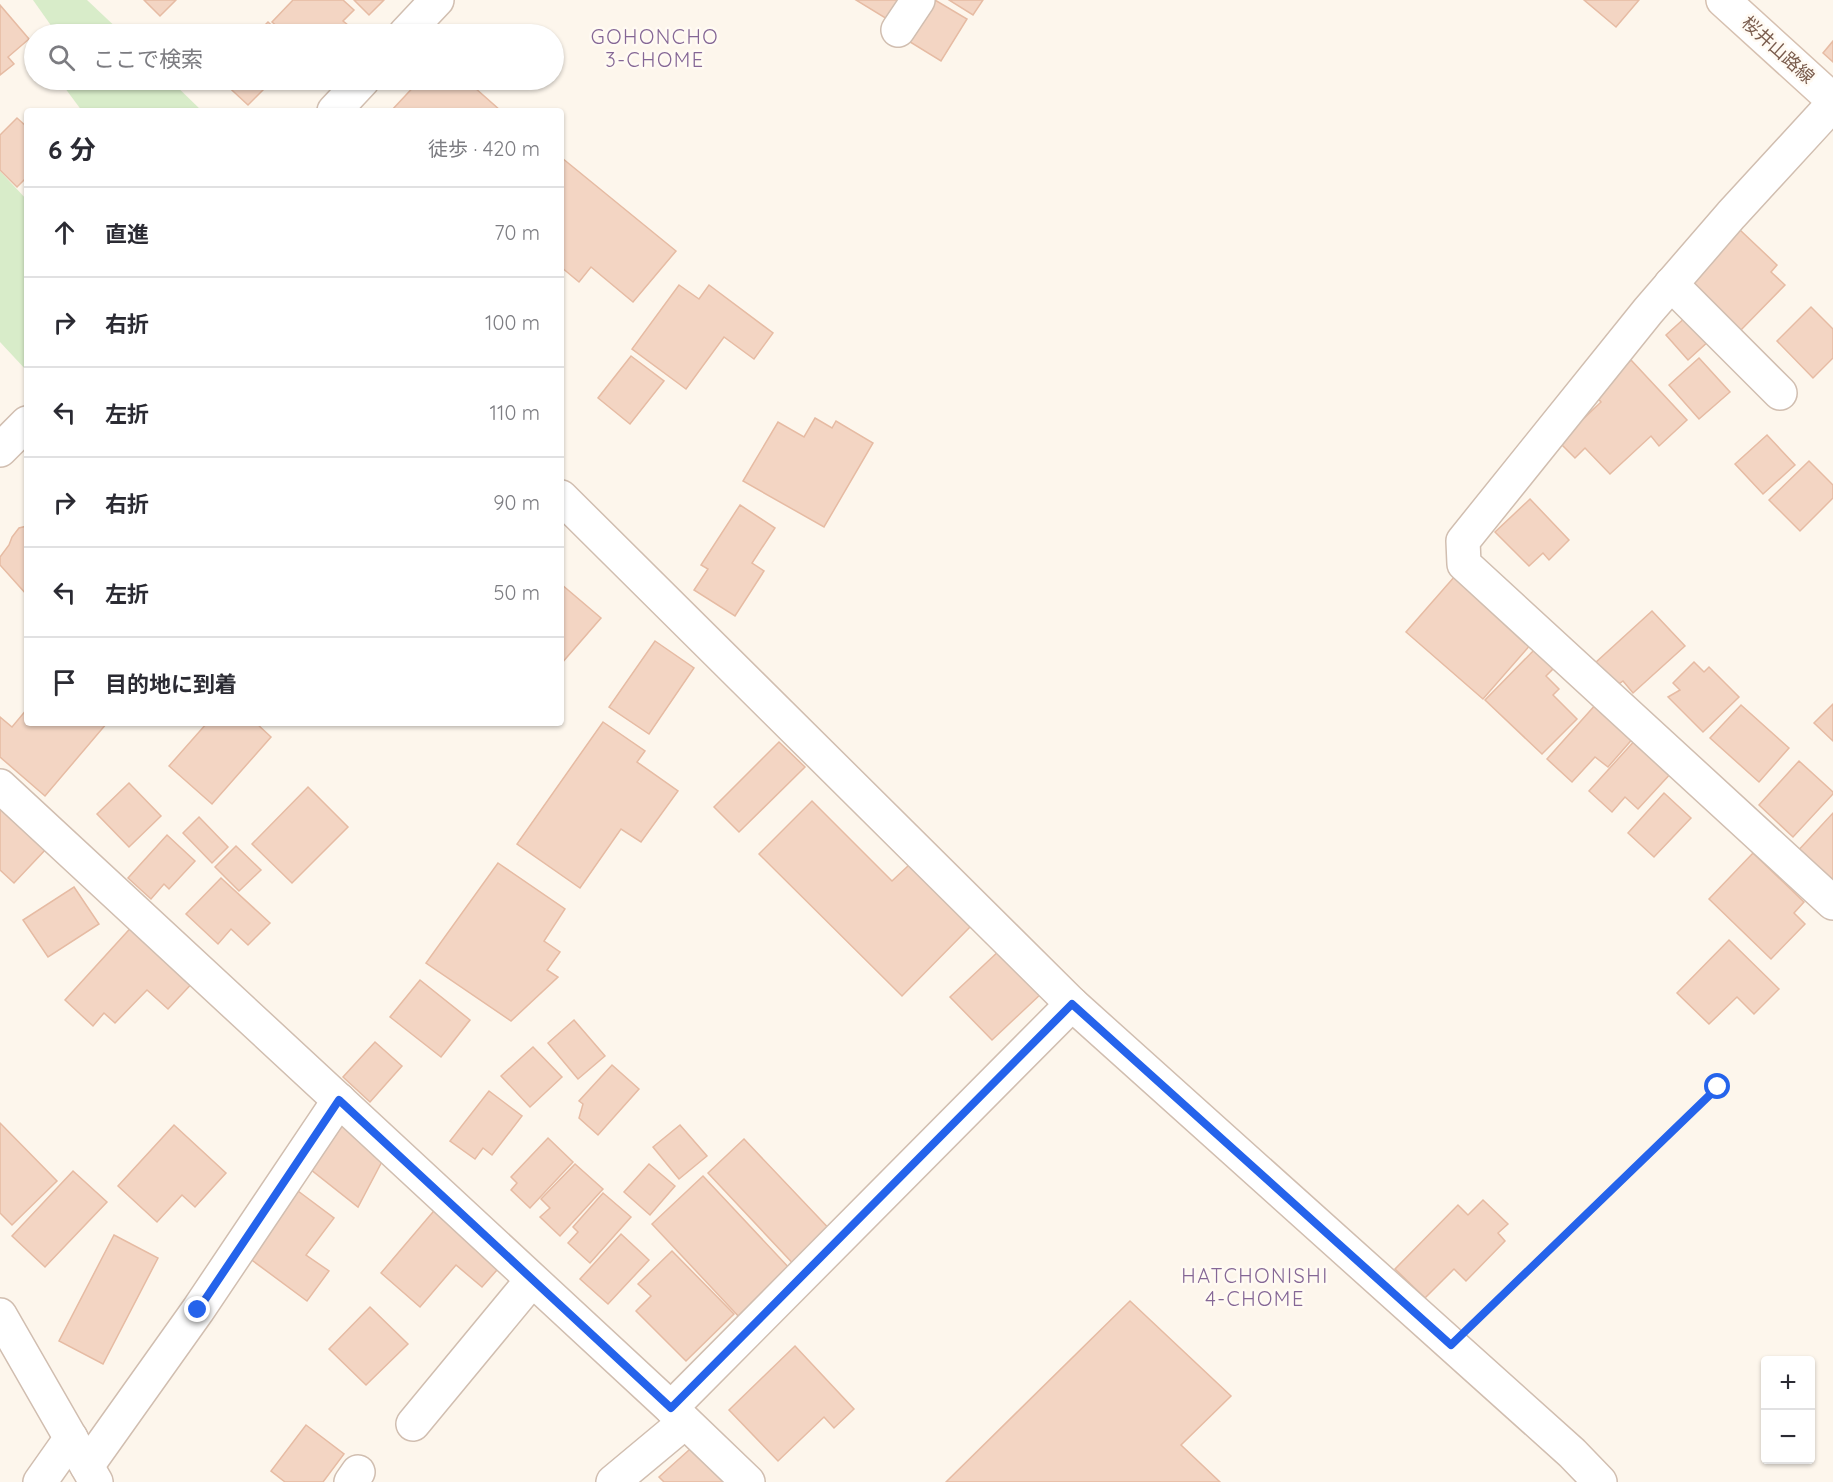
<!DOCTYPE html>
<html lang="ja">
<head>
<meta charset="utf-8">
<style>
	body { margin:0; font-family:Quicksand,"Noto Sans JP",sans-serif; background:#f2f2f3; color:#2b2b33 }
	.controls { position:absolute; right:18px; bottom:18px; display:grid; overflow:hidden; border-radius:6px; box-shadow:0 2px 4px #0004 }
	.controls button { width:54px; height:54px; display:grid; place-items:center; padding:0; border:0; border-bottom:2px solid #e1e1e2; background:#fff; color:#2b2b33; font:30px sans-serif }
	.stop { position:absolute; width:18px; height:18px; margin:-14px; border:4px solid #2563eb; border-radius:50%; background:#fff }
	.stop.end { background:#2563eb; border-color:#fff; box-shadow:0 2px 6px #0008 }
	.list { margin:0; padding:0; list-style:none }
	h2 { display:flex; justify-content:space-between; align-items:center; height:78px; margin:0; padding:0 24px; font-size:26px }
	h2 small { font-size:20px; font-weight:400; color:#7c7c81 }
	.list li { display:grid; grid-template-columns:39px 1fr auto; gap:18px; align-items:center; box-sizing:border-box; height:90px; padding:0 24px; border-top:2px solid #e1e1e2 }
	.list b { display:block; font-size:22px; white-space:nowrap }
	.list em { font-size:20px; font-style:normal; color:#7c7c81 }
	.icon { flex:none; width:33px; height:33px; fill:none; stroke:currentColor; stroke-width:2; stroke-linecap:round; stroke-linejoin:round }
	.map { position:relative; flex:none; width:1833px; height:1482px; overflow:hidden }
	.search { position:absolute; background:#fff; box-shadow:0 2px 4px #0004; left:24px; top:24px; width:540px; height:66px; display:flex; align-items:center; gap:15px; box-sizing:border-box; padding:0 21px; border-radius:33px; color:#7c7c81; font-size:22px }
	.panel { position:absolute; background:#fff; box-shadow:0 2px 4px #0004; left:24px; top:108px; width:540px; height:618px; border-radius:6px }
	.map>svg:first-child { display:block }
	.green { fill:#d8ecc9 }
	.building { fill:#f3d5c3; stroke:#e6bba3; stroke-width:1.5 }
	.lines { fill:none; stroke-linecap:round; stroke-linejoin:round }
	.street-casing { stroke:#d1beb0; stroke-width:36 }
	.secondary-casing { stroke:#d6c0b0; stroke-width:36 }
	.path { stroke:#d9b8a5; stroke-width:4; stroke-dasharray:1.5 4.5; stroke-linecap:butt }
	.street { stroke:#fff; stroke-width:33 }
	.secondary { stroke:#fff; stroke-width:33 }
	.route { stroke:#2563eb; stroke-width:8 }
	.labels { text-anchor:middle; stroke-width:5; stroke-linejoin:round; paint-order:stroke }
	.street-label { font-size:18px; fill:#7a5c4d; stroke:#fffaf3 }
	.neighbourhood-label { font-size:20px; letter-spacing:1.5px; fill:#846695; stroke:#fffaf3 }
</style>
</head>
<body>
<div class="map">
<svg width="1833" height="1482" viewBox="0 0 1833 1482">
	<rect width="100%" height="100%" fill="#fdf6ec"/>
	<g class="green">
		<path d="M 33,0 L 87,0 L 123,34 L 57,34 Z"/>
		<path d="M 66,80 L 170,80 L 202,111 L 82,111 L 62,84 Z"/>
		<path d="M 0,171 L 27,200 L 27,371 L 0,342 Z"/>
	</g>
	<g class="building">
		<path d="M 144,0 L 176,0 L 160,16 Z"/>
		<path d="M 293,0 L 343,0 L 354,10 L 343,21 L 348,25 L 339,34 L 286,34 L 272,22 Z"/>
		<path d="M 354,0 L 384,0 L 369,15 Z"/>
		<path d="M 856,0 L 899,0 L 887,19 Z"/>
		<path d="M 925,0 L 935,0 L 967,19 L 941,61 L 902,37 Z"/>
		<path d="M 949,0 L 983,0 L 973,15 Z"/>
		<path d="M 1584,0 L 1639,0 L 1616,27 Z"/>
		<path d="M 0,5 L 29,39 L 8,57 L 14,64 L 0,75 Z"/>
		<path d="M 268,22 L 281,34 L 256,34 Z"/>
		<path d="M 1833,41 L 1833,62 L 1823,53 Z"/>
		<path d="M 221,80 L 273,80 L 248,105 Z"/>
		<path d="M 420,80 L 466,80 L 501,111 L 391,111 Z"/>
		<path d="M 17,118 L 26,126 L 27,124 L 27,177 L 17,187 L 0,170 L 0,135 Z"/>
		<path d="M 562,158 L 676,251 L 633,302 L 591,267 L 579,282 L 561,267 Z"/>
		<path d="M 1740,230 L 1777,265 L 1771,272 L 1785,285 L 1740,331 L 1689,281 Z"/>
		<path d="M 679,285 L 699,299 L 709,285 L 773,333 L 754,359 L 724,337 L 686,389 L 632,349 Z"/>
		<path d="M 1811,307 L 1833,329 L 1833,358 L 1813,378 L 1777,341 Z"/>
		<path d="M 1688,315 L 1710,340 L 1688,360 L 1666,335 Z"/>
		<path d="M 631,356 L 664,381 L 630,424 L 598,398 Z"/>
		<path d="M 1699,358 L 1730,392 L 1699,419 L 1669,385 Z"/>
		<path d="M 1631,360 L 1687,420 L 1659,446 L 1651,436 L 1610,474 L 1585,448 L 1575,458 L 1559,442 L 1601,402 L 1594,394 Z"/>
		<path d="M 815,418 L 832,428 L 836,421 L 873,443 L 824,527 L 743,481 L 778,422 L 804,437 Z"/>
		<path d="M 1767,435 L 1795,465 L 1763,494 L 1735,464 Z"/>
		<path d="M 1809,461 L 1833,485 L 1833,498 L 1800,531 L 1769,500 Z"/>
		<path d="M 1530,499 L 1569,540 L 1549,560 L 1543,553 L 1529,566 L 1495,532 Z"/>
		<path d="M 740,505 L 775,528 L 752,563 L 764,571 L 735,616 L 694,590 L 708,569 L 701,565 Z"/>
		<path d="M 27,526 L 27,595 L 0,565 L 0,557 L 9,545 L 12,537 L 19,528 Z"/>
		<path d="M 1455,576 L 1532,643 L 1483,699 L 1406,632 Z"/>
		<path d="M 561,584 L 601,618 L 561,664 Z"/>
		<path d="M 1652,611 L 1685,646 L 1633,693 L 1623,681 L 1616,686 L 1595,663 Z"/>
		<path d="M 655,641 L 694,668 L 649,734 L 609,707 Z"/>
		<path d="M 1536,648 L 1555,667 L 1546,676 L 1559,689 L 1553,695 L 1577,719 L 1542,754 L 1485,700 Z"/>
		<path d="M 1694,662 L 1704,672 L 1709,667 L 1739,697 L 1703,732 L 1668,697 L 1680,690 L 1673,683 Z"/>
		<path d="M 1597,703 L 1635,736 L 1608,767 L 1595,757 L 1572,782 L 1547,759 Z"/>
		<path d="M 1833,704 L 1833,741 L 1814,723 Z"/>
		<path d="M 1741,705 L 1789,748 L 1759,782 L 1710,738 Z"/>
		<path d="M 27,709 L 27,723 L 107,723 L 45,796 L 0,757 L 0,717 L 12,727 Z"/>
		<path d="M 603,722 L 645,751 L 637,762 L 678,791 L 641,842 L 621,829 L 580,888 L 517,844 Z"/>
		<path d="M 207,723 L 256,723 L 271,737 L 212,804 L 169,766 Z"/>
		<path d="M 1637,738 L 1673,771 L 1638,809 L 1625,797 L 1612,812 L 1589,791 Z"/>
		<path d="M 779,742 L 805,767 L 739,832 L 714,807 Z"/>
		<path d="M 1799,761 L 1833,792 L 1833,794 L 1793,837 L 1759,805 Z"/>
		<path d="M 129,783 L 161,816 L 129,847 L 97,814 Z"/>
		<path d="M 308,787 L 348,827 L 292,883 L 252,844 Z"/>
		<path d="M 1664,793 L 1691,818 L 1654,857 L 1628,833 Z"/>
		<path d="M 812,801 L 892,881 L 909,865 L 971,926 L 902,996 L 759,854 Z"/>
		<path d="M 0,806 L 47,848 L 14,883 L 0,870 Z"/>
		<path d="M 1833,813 L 1833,886 L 1795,854 Z"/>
		<path d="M 199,817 L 228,847 L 212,863 L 183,833 Z"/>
		<path d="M 167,835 L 195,861 L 169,889 L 164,884 L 151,899 L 128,878 Z"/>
		<path d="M 236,846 L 261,870 L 239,891 L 215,867 Z"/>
		<path d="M 1753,853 L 1804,902 L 1794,913 L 1805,924 L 1771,959 L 1709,899 Z"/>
		<path d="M 498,863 L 565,909 L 544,941 L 560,952 L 547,970 L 558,977 L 511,1021 L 426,963 Z"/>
		<path d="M 221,878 L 270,923 L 248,945 L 231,929 L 218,944 L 186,914 Z"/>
		<path d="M 74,887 L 99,924 L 48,957 L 23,920 Z"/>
		<path d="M 136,922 L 197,978 L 168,1009 L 147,990 L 115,1023 L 104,1013 L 93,1026 L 65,1000 Z"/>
		<path d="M 1729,940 L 1779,989 L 1754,1014 L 1737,997 L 1709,1024 L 1677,993 Z"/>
		<path d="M 1002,948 L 1043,992 L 992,1040 L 950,997 Z"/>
		<path d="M 420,980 L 470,1020 L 441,1057 L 390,1017 Z"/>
		<path d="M 574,1020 L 605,1056 L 578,1079 L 548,1043 Z"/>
		<path d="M 375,1042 L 402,1066 L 370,1102 L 343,1077 Z"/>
		<path d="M 533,1047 L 562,1077 L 530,1107 L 501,1076 Z"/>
		<path d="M 612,1065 L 639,1089 L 598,1135 L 579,1118 L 583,1104 L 579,1101 Z"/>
		<path d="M 489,1091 L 522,1116 L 492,1155 L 483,1148 L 475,1159 L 450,1141 Z"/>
		<path d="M 340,1115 L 386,1154 L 358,1207 L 310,1169 Z"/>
		<path d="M 0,1123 L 57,1181 L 12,1225 L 0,1213 Z"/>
		<path d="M 174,1125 L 226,1173 L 195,1207 L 182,1195 L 157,1222 L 118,1186 Z"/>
		<path d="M 680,1125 L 707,1156 L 679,1179 L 653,1147 Z"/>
		<path d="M 548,1138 L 573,1162 L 530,1208 L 511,1190 L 517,1183 L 511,1177 Z"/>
		<path d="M 744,1139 L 836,1236 L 799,1270 L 708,1173 Z"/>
		<path d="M 575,1164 L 603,1189 L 560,1236 L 540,1217 L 550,1208 L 541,1199 Z"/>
		<path d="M 649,1164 L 675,1186 L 650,1215 L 624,1192 Z"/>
		<path d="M 73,1171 L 107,1202 L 45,1267 L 12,1236 Z"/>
		<path d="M 703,1176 L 792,1271 L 741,1319 L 652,1224 Z"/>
		<path d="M 298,1191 L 334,1218 L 306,1255 L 329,1271 L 307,1301 L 249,1258 Z"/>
		<path d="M 603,1193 L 631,1217 L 590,1263 L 568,1243 L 578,1232 L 573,1227 Z"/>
		<path d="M 1483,1200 L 1508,1224 L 1498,1233 L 1505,1241 L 1466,1281 L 1454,1269 L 1425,1298 L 1395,1269 L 1458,1205 L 1468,1215 Z"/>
		<path d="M 438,1206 L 504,1262 L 482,1287 L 456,1265 L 420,1307 L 381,1273 Z"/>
		<path d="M 621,1234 L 649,1260 L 608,1304 L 580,1279 Z"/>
		<path d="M 114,1235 L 158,1258 L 103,1364 L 59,1341 Z"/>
		<path d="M 672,1251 L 734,1314 L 686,1361 L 636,1311 L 651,1296 L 638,1284 Z"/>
		<path d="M 1130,1301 L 1231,1396 L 1181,1445 L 1220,1482 L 946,1482 Z"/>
		<path d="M 370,1307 L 408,1344 L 366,1385 L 329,1349 Z"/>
		<path d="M 795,1346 L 854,1409 L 834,1428 L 824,1417 L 778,1461 L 729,1410 Z"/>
		<path d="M 306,1425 L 344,1454 L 323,1482 L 285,1482 L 271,1471 Z"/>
		<path d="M 699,1441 L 737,1482 L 664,1482 L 659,1477 Z"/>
	</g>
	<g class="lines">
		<g class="street-casing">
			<g id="street">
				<path d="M 898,30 L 918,0"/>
				<path d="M 405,34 L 437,0"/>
				<path d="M 1833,104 L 1731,215 L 1648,311 L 1463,541 L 1464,564 L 1833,903"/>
				<path d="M 334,111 L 363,80"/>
				<path d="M 1671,284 L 1780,393"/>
				<path d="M 0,450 L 27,423"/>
				<path d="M 561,497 L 1072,1004 L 1572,1453 L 1600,1482"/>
				<path d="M 0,786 L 671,1408 L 748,1482"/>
				<path d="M 0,1315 L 96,1482"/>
				<path d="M 671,1408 L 1072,1004"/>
				<path d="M 413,1424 L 532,1280"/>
				<path d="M 87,1466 L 198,1310 L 339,1100"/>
				<path d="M 40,1482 L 71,1438"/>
				<path d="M 351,1482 L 358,1472"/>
				<path d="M 613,1482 L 685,1422"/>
			</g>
		</g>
		<g class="secondary-casing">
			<path id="secondary" d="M 1723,0 L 1833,100"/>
		</g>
		<path class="path" d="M 1475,1322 L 1718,1087"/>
		<use href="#street" class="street"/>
		<use href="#secondary" class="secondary"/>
	</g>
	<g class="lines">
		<path class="route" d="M 198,1310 L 339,1100 L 671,1408 L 1072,1004 L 1451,1345 L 1718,1087"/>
	</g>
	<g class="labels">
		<g class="street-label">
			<text transform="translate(1778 50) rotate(42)" y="6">桜井山路線</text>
		</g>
		<g class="neighbourhood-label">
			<text x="655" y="44">GOHONCHO<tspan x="655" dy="23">3-CHOME</tspan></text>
			<text x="1255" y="1283">HATCHONISHI<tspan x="1255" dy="23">4-CHOME</tspan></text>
		</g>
	</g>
</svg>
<div class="controls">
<button>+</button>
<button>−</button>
</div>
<div class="stop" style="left:1718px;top:1087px"></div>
<div class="stop end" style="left:198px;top:1310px"></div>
<div class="search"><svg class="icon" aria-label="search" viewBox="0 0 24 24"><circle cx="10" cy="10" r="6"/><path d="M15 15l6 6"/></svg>ここで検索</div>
<section class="panel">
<h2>6 分<small>徒歩 · 420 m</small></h2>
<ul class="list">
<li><svg class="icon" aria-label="ahead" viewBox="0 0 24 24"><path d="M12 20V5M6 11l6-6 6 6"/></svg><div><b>直進</b></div><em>70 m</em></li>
<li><svg class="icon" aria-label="right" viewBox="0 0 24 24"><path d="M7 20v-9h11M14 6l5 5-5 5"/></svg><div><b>右折</b></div><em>100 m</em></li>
<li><svg class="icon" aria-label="left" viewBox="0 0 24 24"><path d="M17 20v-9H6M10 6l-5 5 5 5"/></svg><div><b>左折</b></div><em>110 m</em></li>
<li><svg class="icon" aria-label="right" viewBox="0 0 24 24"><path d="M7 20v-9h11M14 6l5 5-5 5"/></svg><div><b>右折</b></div><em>90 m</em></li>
<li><svg class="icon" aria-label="left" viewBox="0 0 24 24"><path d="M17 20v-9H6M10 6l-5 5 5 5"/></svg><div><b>左折</b></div><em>50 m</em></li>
<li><svg class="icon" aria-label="arrive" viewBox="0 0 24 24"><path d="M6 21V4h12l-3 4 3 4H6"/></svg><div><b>目的地に到着</b></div></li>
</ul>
</section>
</div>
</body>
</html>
